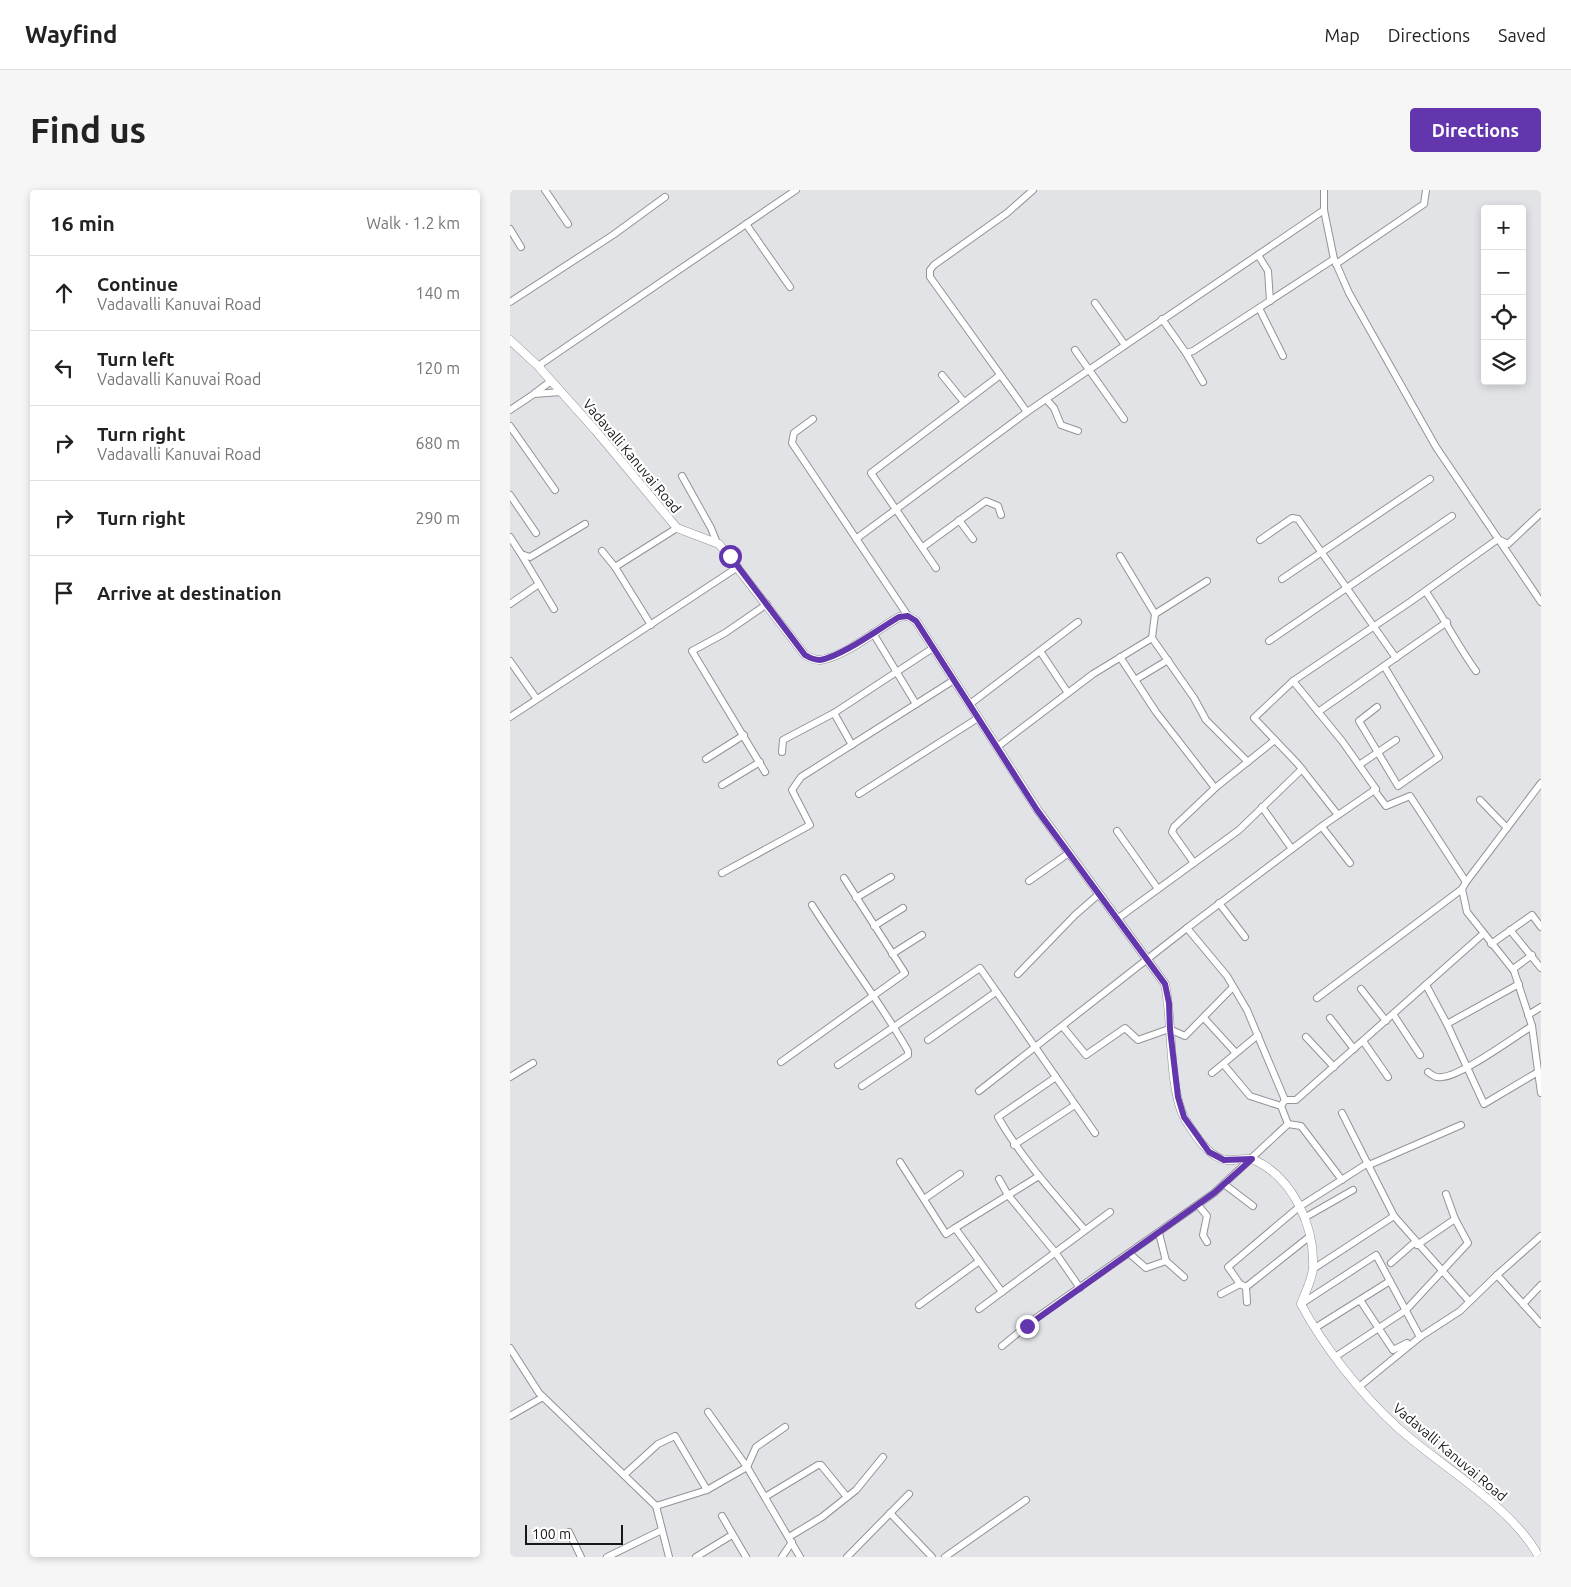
<!DOCTYPE html>
<html lang="en">
<head>
<meta charset="utf-8">
<style>
	body { margin:0; font-family:Ubuntu,sans-serif; background:#f6f6f6; color:#222 }
	.controls { position:absolute; right:15px; top:15px; display:grid; overflow:hidden; border-radius:5px; box-shadow:0 2px 8px #0003 }
	.controls button { width:45px; height:45px; display:grid; place-items:center; padding:0; border:0; border-bottom:1px solid #e0e0e0; background:#fff; color:#222; font:25px sans-serif }
	.scale { position:absolute; left:15px; bottom:12px; width:98px; box-sizing:border-box; padding-left:5px; border:2px solid #171819; border-top:0; font-size:14px; line-height:18px; white-space:nowrap; color:#171819; -webkit-text-stroke:4px #fff; paint-order:stroke }
	.stop { position:absolute; width:15px; height:15px; margin:-11px; border:4px solid #6436ad; border-radius:50%; background:#fff }
	.stop.end { background:#6436ad; border-color:#fff; box-shadow:0 1px 5px #0008 }
	.list { margin:0; padding:0; list-style:none }
	h2 { display:flex; justify-content:space-between; align-items:center; height:65px; margin:0; padding:0 20px; font-size:21px }
	h2 small { font-size:16px; font-weight:400; color:#767676 }
	.list li { display:grid; grid-template-columns:32px 1fr auto; gap:15px; align-items:center; box-sizing:border-box; height:75px; padding:0 20px; border-top:1px solid #e0e0e0 }
	.list b { display:block; font-size:19px; white-space:nowrap }
	.list p { margin:0; font-size:16px; white-space:nowrap; color:#767676 }
	.list em { font-size:16px; font-style:normal; color:#767676 }
	.icon { flex:none; width:28px; height:28px; fill:none; stroke:currentColor; stroke-width:2; stroke-linecap:round; stroke-linejoin:round }
	.map { position:relative; flex:none; width:1031px; height:1367px; overflow:hidden; border-radius:5px }
	header { display:flex; align-items:center; gap:30px; box-sizing:border-box; height:70px; padding:0 25px; background:#fff; border-bottom:1px solid #e0e0e0 }
	header strong { font-size:24px }
	nav { display:flex; gap:28px; margin-inline-start:auto; font-size:18px }
	.intro { display:flex; align-items:center; justify-content:space-between; box-sizing:border-box; height:120px; padding:0 30px }
	h1 { margin:0; font-size:35px }
	.button { padding:12px 22px; border-radius:5px; background:#6436ad; color:#fff; font-size:18px; font-weight:700 }
	main { display:flex; gap:30px; padding:0 30px }
	aside { flex:1; background:#fff; border-radius:5px; box-shadow:0 2px 8px #0003 }
	.map>svg:first-child { display:block }
	.lines { fill:none; stroke-linecap:round; stroke-linejoin:round }
	.minor-casing { stroke:#919396; stroke-width:8 }
	.tertiary-casing { stroke:#919396; stroke-width:9 }
	.minor { stroke:#fff; stroke-width:6 }
	.tertiary { stroke:#fff; stroke-width:8 }
	.route { stroke:#6436ad; stroke-width:6 }
	.labels { text-anchor:middle; stroke-width:4.5; stroke-linejoin:round; paint-order:stroke }
	.street-label { font-size:14px; fill:#171819; stroke:#fff }
</style>
</head>
<body>
<header>
<strong>Wayfind</strong>
<nav><a>Map</a><a>Directions</a><a>Saved</a></nav>
</header>
<div class="intro"><h1>Find us</h1><a class="button">Directions</a></div>
<main>
<aside>
<h2>16 min<small>Walk · 1.2 km</small></h2>
<ul class="list">
<li><svg class="icon" aria-label="ahead" viewBox="0 0 24 24"><path d="M12 20V5M6 11l6-6 6 6"/></svg><div><b>Continue</b><p>Vadavalli Kanuvai Road</p></div><em>140 m</em></li>
<li><svg class="icon" aria-label="left" viewBox="0 0 24 24"><path d="M17 20v-9H6M10 6l-5 5 5 5"/></svg><div><b>Turn left</b><p>Vadavalli Kanuvai Road</p></div><em>120 m</em></li>
<li><svg class="icon" aria-label="right" viewBox="0 0 24 24"><path d="M7 20v-9h11M14 6l5 5-5 5"/></svg><div><b>Turn right</b><p>Vadavalli Kanuvai Road</p></div><em>680 m</em></li>
<li><svg class="icon" aria-label="right" viewBox="0 0 24 24"><path d="M7 20v-9h11M14 6l5 5-5 5"/></svg><div><b>Turn right</b></div><em>290 m</em></li>
<li><svg class="icon" aria-label="arrive" viewBox="0 0 24 24"><path d="M6 21V4h12l-3 4 3 4H6"/></svg><div><b>Arrive at destination</b></div></li>
</ul>
</aside>
<div class="map">
<svg width="1031" height="1367" viewBox="0 0 1031 1367">
	<rect width="100%" height="100%" fill="#e1e3e6"/>
	<g class="lines">
		<g class="minor-casing">
			<g id="minor">
				<path d="M 35,0 L 58,34"/>
				<path d="M 814,0 L 814,20 L 824,69 L 839,103 L 926,257 L 1031,412"/>
				<path d="M 236,34 L 280,97"/>
				<path d="M 0,39 L 11,57"/>
				<path d="M 748,65 L 758,81 L 760,111"/>
				<path d="M 826,74 L 914,14 L 916,0"/>
				<path d="M 0,112 L 103,45 L 155,7"/>
				<path d="M 585,113 L 615,155"/>
				<path d="M 749,118 L 773,166"/>
				<path d="M 652,129 L 676,163 L 683,161 L 824,69"/>
				<path d="M 565,160 L 614,229"/>
				<path d="M 676,163 L 693,192"/>
				<path d="M 28,176 L 286,0"/>
				<path d="M 432,185 L 454,212"/>
				<path d="M 25,203 L 41,191"/>
				<path d="M 536,209 L 544,218 L 551,235 L 568,241"/>
				<path d="M 0,220 L 24,204 L 51,202"/>
				<path d="M 517,222 L 420,87 L 420,80 L 424,75 L 497,23 L 523,0"/>
				<path d="M 303,229 L 284,243 L 282,253 L 398,426"/>
				<path d="M 0,236 L 45,300"/>
				<path d="M 172,286 L 201,338 L 207,353"/>
				<path d="M 0,305 L 26,343"/>
				<path d="M 449,330 L 463,349"/>
				<path d="M 0,347 L 11,364 L 20,367 L 75,334"/>
				<path d="M 346,349 L 517,222 L 814,20"/>
				<path d="M 750,350 L 782,328 L 788,329 L 886,468"/>
				<path d="M 413,357 L 476,311 L 488,316 L 491,325"/>
				<path d="M 92,361 L 105,377"/>
				<path d="M 11,364 L 44,419"/>
				<path d="M 610,366 L 645,424 L 642,448"/>
				<path d="M 426,378 L 361,283 L 489,186"/>
				<path d="M 772,389 L 920,289"/>
				<path d="M 916,402 C 934,428 948,456 966,481"/>
				<path d="M 0,414 L 29,394"/>
				<path d="M 645,424 L 697,391"/>
				<path d="M 141,435 L 105,377 L 167,338"/>
				<path d="M 363,443 L 406,514"/>
				<path d="M 759,451 L 942,326"/>
				<path d="M 530,461 L 558,503"/>
				<path d="M 610,467 L 646,522 L 705,598"/>
				<path d="M 0,471 L 26,508"/>
				<path d="M 625,490 L 658,470"/>
				<path d="M 460,514 L 568,432"/>
				<path d="M 867,517 L 849,531 L 888,596 L 929,567 L 874,476"/>
				<path d="M 808,522 L 937,432"/>
				<path d="M 324,523 L 342,555"/>
				<path d="M 0,527 L 228,377"/>
				<path d="M 487,557 L 583,484 L 642,448 L 684,508 L 696,530 L 738,572"/>
				<path d="M 272,562 L 273,550 L 324,523 L 423,458"/>
				<path d="M 196,569 L 234,545"/>
				<path d="M 849,575 L 886,550"/>
				<path d="M 255,582 L 182,461 L 215,443 L 257,414"/>
				<path d="M 212,595 L 250,572"/>
				<path d="M 864,600 L 876,616 L 900,606 L 956,692 L 952,699 L 957,722 L 1004,781 L 1022,836 L 1031,903"/>
				<path d="M 349,604 L 468,528"/>
				<path d="M 970,610 L 997,638"/>
				<path d="M 752,617 L 782,659"/>
				<path d="M 828,625 L 787,573 L 744,528 L 783,491 L 900,412 L 988,349 L 998,354 L 1031,323"/>
				<path d="M 812,637 L 840,673"/>
				<path d="M 607,641 L 648,699"/>
				<path d="M 684,673 L 662,642 L 664,637 L 705,598 L 765,550"/>
				<path d="M 212,683 L 300,635 L 282,600 L 291,587 L 444,490"/>
				<path d="M 519,691 L 559,663"/>
				<path d="M 956,692 L 1031,593"/>
				<path d="M 346,708 L 381,687"/>
				<path d="M 709,713 L 735,747"/>
				<path d="M 302,715 C 333,764 369,810 398,861 L 398,865 L 352,896"/>
				<path d="M 607,729 L 729,640 L 792,579"/>
				<path d="M 364,736 L 393,718"/>
				<path d="M 1000,740 L 1031,778"/>
				<path d="M 981,754 L 1022,725 L 1031,737"/>
				<path d="M 382,764 L 412,745"/>
				<path d="M 1003,779 L 1022,765"/>
				<path d="M 508,784 L 565,725 L 589,704"/>
				<path d="M 1009,794 L 937,834 L 974,914 L 1028,882"/>
				<path d="M 916,795 L 937,834"/>
				<path d="M 851,799 L 876,831"/>
				<path d="M 807,808 L 952,699"/>
				<path d="M 883,824 L 910,865"/>
				<path d="M 1018,825 L 1031,817"/>
				<path d="M 694,828 L 725,862"/>
				<path d="M 820,828 L 844,859"/>
				<path d="M 553,837 L 576,865 L 615,838 L 628,850 L 659,839 L 675,846 L 723,797"/>
				<path d="M 796,847 L 824,877"/>
				<path d="M 418,850 L 486,802"/>
				<path d="M 853,851 L 878,887"/>
				<path d="M 271,872 L 395,783 L 334,688"/>
				<path d="M 328,875 L 470,778 L 585,943"/>
				<path d="M 714,875 L 740,906 L 771,916"/>
				<path d="M 918,882 C 923,886 926,888 932,887 C 951,886 1003,848 1022,836"/>
				<path d="M 702,883 L 748,845"/>
				<path d="M 0,887 L 23,873"/>
				<path d="M 546,887 L 488,927 C 512,969 544,1004 575,1040"/>
				<path d="M 469,901 L 677,738"/>
				<path d="M 775,910 L 737,820 L 717,786 L 677,738 L 815,634 L 866,599 L 832,551 L 783,491"/>
				<path d="M 832,923 L 884,1026 L 959,1111"/>
				<path d="M 778,934 L 791,936 L 832,990"/>
				<path d="M 504,955 L 565,915"/>
				<path d="M 390,972 L 436,1044 L 445,1038 L 492,1102"/>
				<path d="M 859,975 L 951,935"/>
				<path d="M 489,989 L 498,1005 L 545,1062 L 570,1098"/>
				<path d="M 714,994 L 743,1016"/>
				<path d="M 414,1009 L 450,984"/>
				<path d="M 688,1015 L 697,1026 L 693,1045 L 697,1052"/>
				<path d="M 794,1028 L 843,1000"/>
				<path d="M 445,1038 L 529,986"/>
				<path d="M 649,1043 L 656,1071 L 674,1087"/>
				<path d="M 1031,1046 L 987,1085 L 1031,1134"/>
				<path d="M 907,1055 L 945,1029"/>
				<path d="M 620,1064 L 636,1078 L 656,1071"/>
				<path d="M 881,1073 L 905,1052"/>
				<path d="M 803,1079 L 884,1026"/>
				<path d="M 736,1097 L 799,1047"/>
				<path d="M 711,1104 L 730,1094"/>
				<path d="M 850,1110 L 883,1160 L 897,1153"/>
				<path d="M 737,1112 L 736,1097 L 730,1094 L 718,1077 L 789,1017 L 858,973"/>
				<path d="M 791,1114 L 866,1065 L 910,1147 L 850,1196"/>
				<path d="M 1013,1114 L 1031,1095"/>
				<path d="M 409,1115 L 468,1072"/>
				<path d="M 469,1119 L 600,1022"/>
				<path d="M 805,1138 L 880,1091"/>
				<path d="M 910,1147 L 950,1121 L 987,1085"/>
				<path d="M 492,1156 L 526,1128 L 704,1003 L 778,934 L 771,916 L 775,910 L 786,910 L 973,744"/>
				<path d="M 0,1158 L 29,1203 L 146,1316 L 159,1367"/>
				<path d="M 825,1167 L 896,1120 L 958,1053 L 945,1029 L 936,1004"/>
				<path d="M 198,1222 L 237,1277 L 290,1367"/>
				<path d="M 0,1226 L 33,1207"/>
				<path d="M 114,1285 L 148,1254 L 165,1246 L 197,1300"/>
				<path d="M 255,1307 L 308,1275 L 311,1275 L 337,1307"/>
				<path d="M 146,1316 L 197,1300 L 237,1277 L 246,1257 L 275,1237"/>
				<path d="M 380,1323 L 422,1367"/>
				<path d="M 212,1326 L 236,1367"/>
				<path d="M 59,1342 L 71,1367"/>
				<path d="M 279,1347 L 312,1327 L 346,1300 L 373,1267"/>
				<path d="M 97,1367 L 152,1340"/>
				<path d="M 186,1367 L 222,1345"/>
				<path d="M 272,1367 L 282,1352"/>
				<path d="M 337,1367 L 399,1304"/>
				<path d="M 435,1367 L 516,1310"/>
			</g>
		</g>
		<g class="tertiary-casing">
			<path id="tertiary" d="M 0,150 L 28,176 L 86,241 L 167,338 L 209,354 L 295,465 C 300,468 304,470 310,470 C 334,467 368,439 389,427 L 398,426 L 406,431 L 527,619 L 655,794 C 663,829 658,899 675,929 C 684,943 699,969 717,970 C 725,971 736,967 744,970 C 783,987 805,1037 803,1078 C 802,1090 795,1103 791,1114 C 813,1156 852,1205 887,1237 C 930,1276 1002,1316 1029,1367"/>
		</g>
		<use href="#minor" class="minor"/>
		<use href="#tertiary" class="tertiary"/>
	</g>
	<g class="lines">
		<path class="route" d="M 220,366 L 295,465 C 300,468 304,470 310,470 C 331,467 370,438 389,427 L 398,426 L 406,431 L 527,620 L 655,794 L 659,813 L 660,839 L 668,907 L 674,927 L 699,962 L 714,970 L 742,969 L 704,1003 L 517,1136"/>
	</g>
	<g class="labels">
		<g class="street-label">
			<text transform="translate(122 266) rotate(50)" y="5">Vadavalli Kanuvai Road</text>
			<text transform="translate(940 1262) rotate(40)" y="5">Vadavalli Kanuvai Road</text>
		</g>
	</g>
</svg>
<div class="controls">
<button>+</button>
<button>−</button>
<button><svg class="icon" aria-label="locate" viewBox="0 0 24 24"><circle cx="12" cy="12" r="6"/><path d="M12 2v4M12 18v4M2 12h4M18 12h4"/></svg></button>
<button><svg class="icon" aria-label="layers" viewBox="0 0 24 24"><path d="M12 4l9 5-9 5-9-5zM3 14l9 5 9-5"/></svg></button>
</div>
<div class="scale">100 m</div>
<div class="stop" style="left:220px;top:366px"></div>
<div class="stop end" style="left:517px;top:1136px"></div>
</div>
</main>
</body>
</html>
